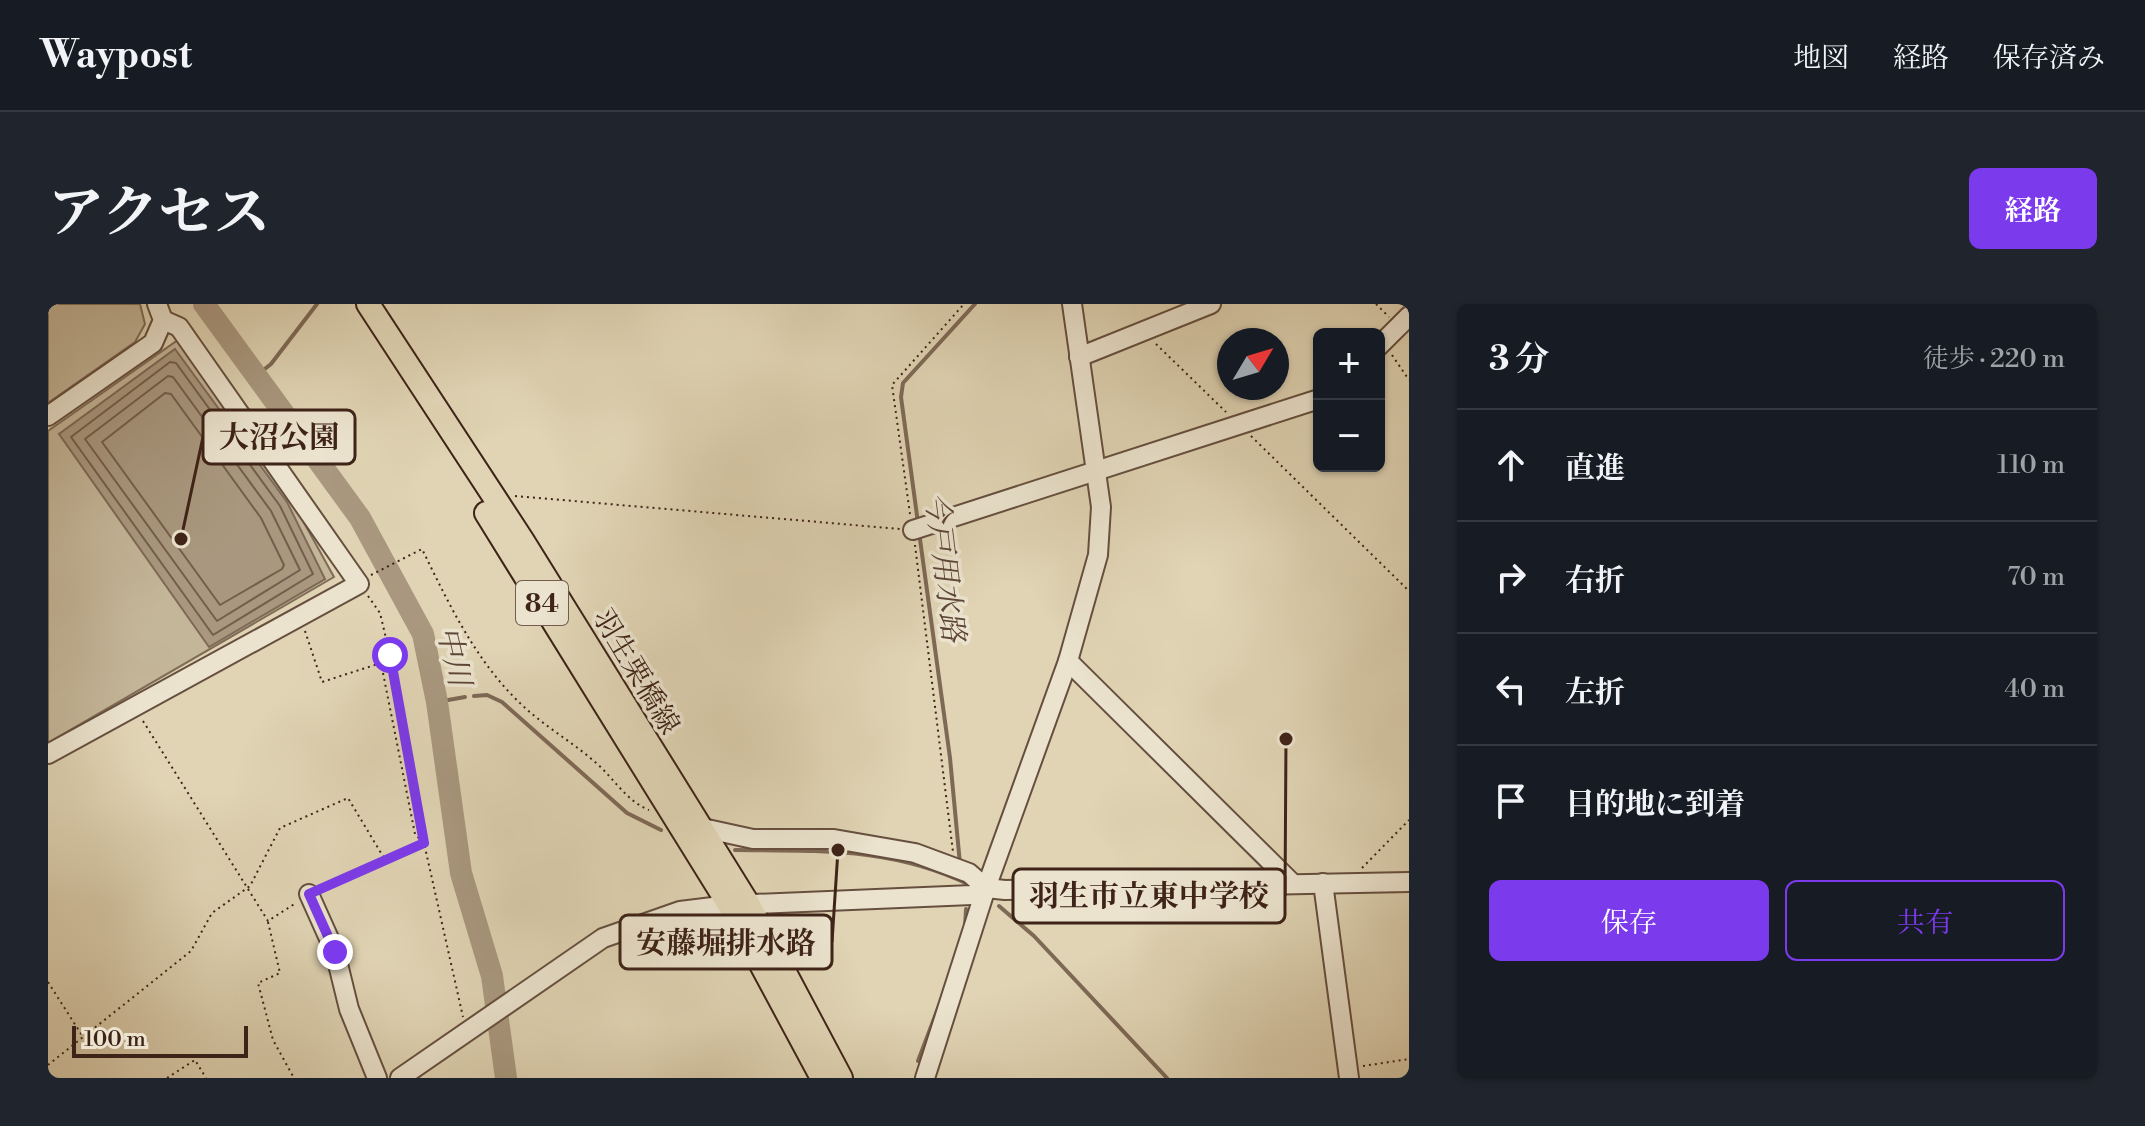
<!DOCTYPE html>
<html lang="ja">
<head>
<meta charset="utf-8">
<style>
	body { margin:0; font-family:"Libre Bodoni","Noto Serif JP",serif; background:#20242c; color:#f1f3f6 }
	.controls { position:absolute; right:24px; top:24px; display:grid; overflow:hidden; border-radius:12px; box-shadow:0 2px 6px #0004 }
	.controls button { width:72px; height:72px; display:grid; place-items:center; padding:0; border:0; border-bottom:2px solid #363941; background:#171b24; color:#f1f3f6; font:40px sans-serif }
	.compass { position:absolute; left:1169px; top:24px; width:72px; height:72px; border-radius:50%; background:#171b24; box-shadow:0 2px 6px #0004; rotate:52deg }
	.scale { position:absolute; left:24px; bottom:20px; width:176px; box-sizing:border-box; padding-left:8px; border:4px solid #3e2318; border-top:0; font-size:22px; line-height:28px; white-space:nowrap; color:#3e2318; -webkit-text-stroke:6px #ebe3ce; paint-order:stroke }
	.stop { position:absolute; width:24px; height:24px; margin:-18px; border:6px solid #7c3aed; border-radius:50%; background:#fff }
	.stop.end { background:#7c3aed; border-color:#fff; box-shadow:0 2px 8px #0008 }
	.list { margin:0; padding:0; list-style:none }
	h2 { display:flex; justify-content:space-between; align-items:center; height:104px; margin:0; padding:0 32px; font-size:34px }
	h2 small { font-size:26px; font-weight:400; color:#9ea1a6 }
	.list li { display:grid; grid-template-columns:52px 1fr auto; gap:24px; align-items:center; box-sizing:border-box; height:112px; padding:0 32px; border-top:2px solid #363941 }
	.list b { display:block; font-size:30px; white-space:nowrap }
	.list em { font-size:26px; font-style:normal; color:#9ea1a6 }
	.actions { display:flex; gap:16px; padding:24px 32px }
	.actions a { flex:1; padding:18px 0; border:2px solid #7c3aed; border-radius:12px; text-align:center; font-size:28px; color:#7c3aed }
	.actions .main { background:#7c3aed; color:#fff }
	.icon { flex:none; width:44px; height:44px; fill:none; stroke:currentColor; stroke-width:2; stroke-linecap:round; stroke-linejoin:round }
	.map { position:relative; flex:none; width:1361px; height:774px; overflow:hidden; border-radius:12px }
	header { display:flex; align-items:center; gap:48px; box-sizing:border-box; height:112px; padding:0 40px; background:#171b24; border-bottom:2px solid #363941 }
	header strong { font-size:38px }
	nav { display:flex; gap:44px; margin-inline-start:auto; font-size:28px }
	.intro { display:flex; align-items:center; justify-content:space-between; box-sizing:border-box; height:192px; padding:0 48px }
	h1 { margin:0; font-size:56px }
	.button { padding:20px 36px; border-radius:12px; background:#7c3aed; color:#fff; font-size:28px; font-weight:700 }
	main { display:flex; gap:48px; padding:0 48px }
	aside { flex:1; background:#171b24; border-radius:12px; box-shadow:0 2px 6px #0004 }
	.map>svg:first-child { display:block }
	.green { fill:#c4b699; stroke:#816c58; stroke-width:2 }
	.water { fill:#a9987f; stroke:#7e6956; stroke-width:2 }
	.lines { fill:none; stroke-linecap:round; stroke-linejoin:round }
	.shore { stroke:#745e4c; stroke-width:2 }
	.stream { stroke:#7e6956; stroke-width:4 }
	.river { stroke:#a9987f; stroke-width:22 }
	.minor-casing { stroke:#664f3f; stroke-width:22 }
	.major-casing { stroke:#3e2318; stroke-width:26 }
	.path { stroke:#3e2318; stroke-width:2; stroke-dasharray:2 4; stroke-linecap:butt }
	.minor { stroke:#ebe3ce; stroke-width:18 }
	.major { stroke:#e0d4b4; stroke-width:22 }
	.route { stroke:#7c3aed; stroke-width:10 }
	.labels { text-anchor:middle; stroke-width:7; stroke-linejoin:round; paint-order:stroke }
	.shield { fill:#ebe3ce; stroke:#725d4f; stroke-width:2 }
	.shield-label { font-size:26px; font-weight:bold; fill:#3e2318 }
	.street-label { font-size:28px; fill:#3e2318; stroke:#ebe3ce }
	.water-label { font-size:30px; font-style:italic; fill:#5e4637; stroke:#ebe3ce }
	.leader { fill:none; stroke:#3e2318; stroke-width:3 }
	.callout-dot { fill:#3e2318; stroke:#ebe3ce; stroke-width:3 }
	.callout { fill:#ebe3ce; stroke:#3e2318; stroke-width:3 }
	.callout-label { font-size:30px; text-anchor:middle; font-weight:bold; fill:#3e2318 }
</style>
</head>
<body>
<header>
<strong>Waypost</strong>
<nav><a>地図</a><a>経路</a><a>保存済み</a></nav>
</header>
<div class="intro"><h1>アクセス</h1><a class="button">経路</a></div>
<main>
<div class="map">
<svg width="1361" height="774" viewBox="0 0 1361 774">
	<rect width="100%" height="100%" fill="#e0d4b4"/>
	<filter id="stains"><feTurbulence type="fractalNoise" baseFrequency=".0025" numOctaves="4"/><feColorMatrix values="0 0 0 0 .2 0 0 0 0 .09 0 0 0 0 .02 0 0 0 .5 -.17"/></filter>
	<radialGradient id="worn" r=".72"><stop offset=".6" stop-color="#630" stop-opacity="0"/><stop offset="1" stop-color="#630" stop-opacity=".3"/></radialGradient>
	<g class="green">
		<path d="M 0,0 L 92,0 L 97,20 L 87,38 L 0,99 Z"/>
		<path d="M 130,36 L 244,197 L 286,273 L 0,439 L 0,127 Z"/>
	</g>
	<path class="water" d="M 127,45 L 239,198 L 277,275 L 161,343 L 11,130 Z"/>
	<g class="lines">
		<g class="shore">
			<path d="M 122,58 L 128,59 L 232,202 L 265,270 L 165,331 L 23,133 Z"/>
			<path d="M 120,72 L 125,73 L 223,207 L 252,266 L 169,317 L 37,135 Z"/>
			<path d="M 117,89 L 123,90 L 213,214 L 236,261 L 234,265 L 172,301 L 54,138 Z"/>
		</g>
		<g class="stream">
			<path d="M 208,72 L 223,60 L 269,0"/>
			<path d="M 870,219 L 853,93 L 855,79 L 927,0"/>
			<path d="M 871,228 L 902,454 L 912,560"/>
			<path d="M 426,392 L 439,391 L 454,398 L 579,509 L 613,526"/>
			<path d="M 389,398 L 417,393"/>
			<path d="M 687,546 C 771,547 844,543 922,581"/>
			<path d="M 951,602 L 986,632 L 1119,774"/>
			<path d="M 917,623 L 918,605"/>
			<path d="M 870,757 L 892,699"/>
		</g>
		<path class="river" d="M 156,0 L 312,214 L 375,330 L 389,398 L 413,569 L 444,672 L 458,774"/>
		<g class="minor-casing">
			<g id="minor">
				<path d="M 1331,42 L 1361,12"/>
				<path d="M 1031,53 L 1163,0"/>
				<path d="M 0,112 L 105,39 L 115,16 L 109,0"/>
				<path d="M 865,226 L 1271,95"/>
				<path d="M 1020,357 L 1243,578"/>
				<path d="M 0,450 L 311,280 L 131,23 L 115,16"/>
				<path d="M 650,523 L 705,535 L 786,535 L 867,549 L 921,569 L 938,584 L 957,586 L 1361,578"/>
				<path d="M 1275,579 L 1301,774"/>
				<path d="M 261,590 L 287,648 L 301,705 L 329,774"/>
				<path d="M 352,774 L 555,634 L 632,607 L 681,601 L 924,591 L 938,584"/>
				<path d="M 877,774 L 938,584 L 1020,357 L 1050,251 L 1053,203 L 1024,0"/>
			</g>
		</g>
		<g class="major-casing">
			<g id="major">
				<path d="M 320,0 L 475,237 L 701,601 L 793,774"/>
				<path d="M 438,209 L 681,601 L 774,774"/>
			</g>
		</g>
		<g class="path">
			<path d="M 1328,0 L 1341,13"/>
			<path d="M 1108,40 L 1178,108"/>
			<path d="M 1344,51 L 1361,76"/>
			<path d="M 1203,132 L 1361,287"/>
			<path d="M 467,192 L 852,225"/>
			<path d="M 862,210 L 844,81 L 916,0"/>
			<path d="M 867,241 L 905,548"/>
			<path d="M 323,271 L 374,245 C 401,300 428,358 474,401 C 496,422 523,437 547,458 C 566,474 578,497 601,506"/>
			<path d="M 320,292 L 332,309 L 342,351 L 376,539 L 415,713"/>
			<path d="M 257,327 L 274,378 L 333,359 L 367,530 L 375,539"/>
			<path d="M 95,417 L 220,617 L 248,599"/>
			<path d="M 1314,564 L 1361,516"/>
			<path d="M 274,584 L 336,554"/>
			<path d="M 220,618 L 232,669 L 210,679 L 225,736 L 246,774"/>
			<path d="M 0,678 L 35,733"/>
			<path d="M 0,761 L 143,647 L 164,609 L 202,582 L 232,524 L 300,494 L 336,554 L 376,539"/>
			<path d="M 1315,762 L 1361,755"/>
			<path d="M 119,774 L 147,756 L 158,774"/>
		</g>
		<use href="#minor" class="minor"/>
		<use href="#major" class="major"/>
	</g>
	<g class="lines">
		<path class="route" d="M 287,648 L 261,590 L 376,539 L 342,351"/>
	</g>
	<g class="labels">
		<rect class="shield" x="468" y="277" width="52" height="44" rx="6"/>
		<g class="shield-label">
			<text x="494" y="308">84</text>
		</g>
		<g class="street-label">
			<text transform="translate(589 367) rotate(59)" y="10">羽生栗橋線</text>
		</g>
		<g class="water-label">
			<text transform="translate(897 263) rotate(83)" y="10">今戸用水路</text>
			<text transform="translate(406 352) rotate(77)" y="10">中川</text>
		</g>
	</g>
	<path class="leader" d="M133 235L155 133M1238 435L1237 592M790 546L784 638"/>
	<g class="callout-dot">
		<circle cx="133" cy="235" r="8"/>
		<circle cx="1238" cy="435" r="8"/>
		<circle cx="790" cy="546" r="8"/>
	</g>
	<g class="callout">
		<rect x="155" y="106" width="152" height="54" rx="8"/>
		<rect x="965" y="565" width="272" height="54" rx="8"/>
		<rect x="572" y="611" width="212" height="54" rx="8"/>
	</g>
	<g class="callout-label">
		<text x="231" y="143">大沼公園</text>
		<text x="1101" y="602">羽生市立東中学校</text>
		<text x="678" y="649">安藤堀排水路</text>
	</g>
	<rect width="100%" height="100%" filter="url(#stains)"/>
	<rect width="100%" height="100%" fill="url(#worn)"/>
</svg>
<div class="controls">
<button>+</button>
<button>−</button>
</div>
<svg class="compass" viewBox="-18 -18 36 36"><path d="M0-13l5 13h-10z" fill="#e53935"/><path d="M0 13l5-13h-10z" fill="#9ea1a6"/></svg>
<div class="scale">100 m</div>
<div class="stop" style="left:342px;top:351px"></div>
<div class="stop end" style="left:287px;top:648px"></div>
</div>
<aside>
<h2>3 分<small>徒歩 · 220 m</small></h2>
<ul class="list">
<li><svg class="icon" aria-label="ahead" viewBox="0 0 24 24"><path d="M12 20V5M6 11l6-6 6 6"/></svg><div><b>直進</b></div><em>110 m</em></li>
<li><svg class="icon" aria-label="right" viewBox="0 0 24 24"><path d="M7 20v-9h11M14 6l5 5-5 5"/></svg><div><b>右折</b></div><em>70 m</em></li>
<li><svg class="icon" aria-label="left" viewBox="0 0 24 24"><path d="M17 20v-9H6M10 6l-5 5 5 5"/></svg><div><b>左折</b></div><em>40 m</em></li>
<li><svg class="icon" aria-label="arrive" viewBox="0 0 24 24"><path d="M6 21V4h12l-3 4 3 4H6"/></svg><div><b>目的地に到着</b></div></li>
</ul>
<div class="actions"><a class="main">保存</a><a>共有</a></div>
</aside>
</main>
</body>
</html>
